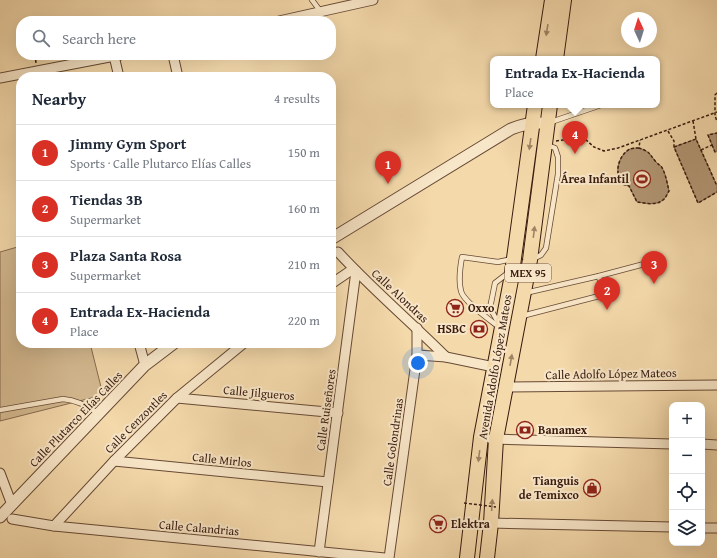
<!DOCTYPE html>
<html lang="en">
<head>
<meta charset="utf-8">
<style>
	body { margin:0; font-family:"Gentium Book Plus",serif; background:#f6f6f7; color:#1f2937 }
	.controls { position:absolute; right:12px; bottom:12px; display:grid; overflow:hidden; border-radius:8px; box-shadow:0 4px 16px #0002 }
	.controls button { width:36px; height:36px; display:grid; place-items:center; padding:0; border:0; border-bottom:1px solid #e0e1e3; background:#fff; color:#1f2937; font:20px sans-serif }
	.compass { position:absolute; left:621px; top:12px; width:36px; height:36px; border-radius:50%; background:#fff; box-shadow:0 4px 16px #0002; rotate:356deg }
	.you { position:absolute; left:418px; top:363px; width:14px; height:14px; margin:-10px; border:3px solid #fff; border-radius:50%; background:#1a73e8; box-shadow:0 0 0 6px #1a73e833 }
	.badge { display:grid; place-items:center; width:26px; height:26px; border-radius:50%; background:#d93025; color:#fff; font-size:13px; font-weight:700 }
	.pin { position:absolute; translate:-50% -33px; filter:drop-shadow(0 1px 2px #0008) }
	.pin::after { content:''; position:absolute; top:21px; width:14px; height:12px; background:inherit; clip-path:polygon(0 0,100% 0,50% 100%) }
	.popup { position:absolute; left:490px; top:56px; width:170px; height:52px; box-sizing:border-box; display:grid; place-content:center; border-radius:8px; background:#fff; filter:drop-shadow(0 1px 3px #0005); font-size:13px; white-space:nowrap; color:#747a83 }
	.popup b { font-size:15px; color:#1f2937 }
	.popup::after { content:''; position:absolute; left:50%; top:100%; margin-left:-8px; border:8px solid transparent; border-top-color:#fff }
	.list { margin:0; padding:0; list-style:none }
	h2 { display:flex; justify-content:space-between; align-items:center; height:52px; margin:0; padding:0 16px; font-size:17px }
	h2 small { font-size:13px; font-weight:400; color:#747a83 }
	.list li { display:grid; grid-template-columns:26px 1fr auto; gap:12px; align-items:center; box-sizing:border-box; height:56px; padding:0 16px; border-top:1px solid #e0e1e3 }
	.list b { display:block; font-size:15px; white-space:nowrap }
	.list p { margin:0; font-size:13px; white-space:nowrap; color:#747a83 }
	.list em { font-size:13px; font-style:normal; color:#747a83 }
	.icon { flex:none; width:22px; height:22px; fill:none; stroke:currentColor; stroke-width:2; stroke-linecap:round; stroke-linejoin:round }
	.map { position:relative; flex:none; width:717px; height:558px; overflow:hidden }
	.search { position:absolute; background:#fff; box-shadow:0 4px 16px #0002; left:16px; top:16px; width:320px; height:44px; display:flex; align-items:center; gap:10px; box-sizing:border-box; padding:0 14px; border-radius:16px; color:#747a83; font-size:15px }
	.panel { position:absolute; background:#fff; box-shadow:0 4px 16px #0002; left:16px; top:72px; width:320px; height:276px; border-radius:16px }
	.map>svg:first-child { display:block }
	.green { fill:#d4b990; stroke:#866a4f }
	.water { fill:#b49876; stroke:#82664c }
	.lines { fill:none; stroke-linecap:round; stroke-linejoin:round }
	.service-casing { stroke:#674a35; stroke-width:6 }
	.minor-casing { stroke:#674a35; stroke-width:11 }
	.tertiary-casing { stroke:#674a35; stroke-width:13 }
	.primary-casing { stroke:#381a0e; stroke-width:16 }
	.path { stroke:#381a0e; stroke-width:1.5; stroke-dasharray:3 2; stroke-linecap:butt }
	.service { stroke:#f8e6c8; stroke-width:4.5 }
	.minor { stroke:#f8e6c8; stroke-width:9 }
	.tertiary { stroke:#f8e6c8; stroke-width:11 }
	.primary { stroke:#f4d9ab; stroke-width:14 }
	.path-bridge { stroke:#381a0e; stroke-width:1.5; stroke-dasharray:3 2; stroke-linecap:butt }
	.oneway { fill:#9f8364 }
	.labels { text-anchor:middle; stroke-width:4; stroke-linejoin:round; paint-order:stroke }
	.shield { fill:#f8e6c8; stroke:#725746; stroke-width:1 }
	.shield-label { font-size:11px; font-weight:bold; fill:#381a0e }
	.poi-label { font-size:12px; font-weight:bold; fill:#381a0e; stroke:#f8e6c8; text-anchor:end }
	.street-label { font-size:12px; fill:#381a0e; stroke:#f8e6c8 }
</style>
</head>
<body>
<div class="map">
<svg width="717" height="558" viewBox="0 0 717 558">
	<rect width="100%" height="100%" fill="#f4d9ab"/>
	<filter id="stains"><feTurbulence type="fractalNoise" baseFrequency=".005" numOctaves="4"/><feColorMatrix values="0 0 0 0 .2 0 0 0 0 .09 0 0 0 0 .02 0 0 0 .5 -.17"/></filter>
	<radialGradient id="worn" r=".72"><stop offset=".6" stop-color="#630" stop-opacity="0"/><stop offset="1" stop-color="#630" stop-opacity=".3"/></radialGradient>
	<path class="green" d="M 21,246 L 21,343 L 90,343 L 103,395 L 0,421 L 0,252 Z"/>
	<g class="water">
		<path d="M 717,133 L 717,151 L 715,152 L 708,135 Z"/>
		<path d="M 696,139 L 717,186 L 717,192 L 698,203 L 674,147 Z"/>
		<path d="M 639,148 C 651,152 649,154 656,162 C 658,164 659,165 661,166 C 666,174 667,183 669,191 C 667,194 666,198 663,200 C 656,206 645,203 637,202 L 629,186 L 622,184 C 620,180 618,176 618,172 C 617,164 622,153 630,149 C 633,148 636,148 639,148 Z"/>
	</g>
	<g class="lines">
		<g class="service-casing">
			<g id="service">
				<path d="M 312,0 L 321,12"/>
				<path d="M 551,122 L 601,105"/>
				<path d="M 533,259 L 541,255 L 546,248 L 558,174 L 558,157 L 555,148 L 547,145"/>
				<path d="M 525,293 L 599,276 L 648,263"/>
				<path d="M 522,316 L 603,295 L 599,276"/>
				<path d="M 499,324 L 490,308 L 495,283 L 508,273"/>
				<path d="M 499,327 C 490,320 463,301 461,291 C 458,280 460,268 462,257 L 498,262 L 512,259"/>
				<path d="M 0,410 L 63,399 C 76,400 88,406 99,414"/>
			</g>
		</g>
		<g class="minor-casing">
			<g id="minor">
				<path d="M 279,21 L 373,0"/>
				<path d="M 173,55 L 178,77"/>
				<path d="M 114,56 L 119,77"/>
				<path d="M 0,78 L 120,55"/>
				<path d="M 338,252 C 372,289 411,322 446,357"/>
				<path d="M 331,284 L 353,269"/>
				<path d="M 139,343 L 145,365"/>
				<path d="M 417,355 L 446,357 L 494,367"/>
				<path d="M 506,387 L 717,385"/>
				<path d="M 177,398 L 338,413"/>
				<path d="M 491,439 L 672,444"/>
				<path d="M 702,444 L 717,445"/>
				<path d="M 114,461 L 328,482"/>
				<path d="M 0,473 L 12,505"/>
				<path d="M 12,519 L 54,526 L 385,558"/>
				<path d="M 491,523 L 672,527"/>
				<path d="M 54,526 L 114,461 L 177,398 L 244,343"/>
				<path d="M 702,528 L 717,528"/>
				<path d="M 319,552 L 356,271"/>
				<path d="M 389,558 L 417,355 L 417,328"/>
			</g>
		</g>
		<g class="tertiary-casing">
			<g id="tertiary">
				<path d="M 331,239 L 511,129 C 521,125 529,123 540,123"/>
				<path d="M 0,517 L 145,365 L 174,343"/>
			</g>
		</g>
		<g class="primary-casing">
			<g id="primary">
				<path d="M 543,59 L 552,0"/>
				<path d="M 556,59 L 564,0"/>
				<path d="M 467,558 L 481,437 L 511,280 L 535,105"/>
				<path d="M 487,558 L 491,523 L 496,439 L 530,260 L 550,105"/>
			</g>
		</g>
		<g class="path">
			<path d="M 35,55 L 36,63"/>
			<path d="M 717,93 L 715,95 L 715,116 L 717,121"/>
			<path d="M 693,121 L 696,139"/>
			<path d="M 668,131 L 674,141 L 674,147 L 698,203 L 717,192"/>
			<path d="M 556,141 L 570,139 L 585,139 L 594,147 L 604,151 L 618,148 L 717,112"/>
			<path d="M 712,145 L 715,152 L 717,151"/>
			<path d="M 674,147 L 696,139 L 717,186"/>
			<path d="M 639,148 C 636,148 633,148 630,149 C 622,153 617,164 618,172 C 618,176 620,180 622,184 L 629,186 L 637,202 C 645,203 656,206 663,200 C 666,198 667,194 669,191 C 667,183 666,174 661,166 C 659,165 658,164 656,162 C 649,154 651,152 639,148 L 640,140"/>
			<path d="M 701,150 L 712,145 L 708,135 L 717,133"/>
		</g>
		<use href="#service" class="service"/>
		<use href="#minor" class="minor"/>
		<use href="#tertiary" class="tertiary"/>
		<use href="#primary" class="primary"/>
		<path class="path-bridge" d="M 464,503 L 496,507"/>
	</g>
	<defs><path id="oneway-solid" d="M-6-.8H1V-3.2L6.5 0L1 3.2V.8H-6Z"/></defs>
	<g class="oneway">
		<use href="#oneway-solid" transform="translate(547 30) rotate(99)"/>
		<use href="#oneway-solid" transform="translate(530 144) rotate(98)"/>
		<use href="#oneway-solid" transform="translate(534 232) rotate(-83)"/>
		<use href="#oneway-solid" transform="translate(511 360) rotate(-80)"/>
		<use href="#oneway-solid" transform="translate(479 456) rotate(97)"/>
		<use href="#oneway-solid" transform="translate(492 505) rotate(-86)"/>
	</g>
	<defs>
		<g id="stadium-ring" transform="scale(0.9)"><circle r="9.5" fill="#f8e6c8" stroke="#8f2418" stroke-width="1.5"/><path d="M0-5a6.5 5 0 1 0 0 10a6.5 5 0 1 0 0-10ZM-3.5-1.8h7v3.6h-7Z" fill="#8f2418"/></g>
		<g id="supermarket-ring" transform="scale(0.9)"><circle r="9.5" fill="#f8e6c8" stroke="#8f2418" stroke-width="1.5"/><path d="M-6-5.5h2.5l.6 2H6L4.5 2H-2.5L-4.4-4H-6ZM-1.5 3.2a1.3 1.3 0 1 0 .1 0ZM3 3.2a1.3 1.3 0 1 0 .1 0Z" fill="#8f2418"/></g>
		<g id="bank-ring" transform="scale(0.9)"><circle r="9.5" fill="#f8e6c8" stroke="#8f2418" stroke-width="1.5"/><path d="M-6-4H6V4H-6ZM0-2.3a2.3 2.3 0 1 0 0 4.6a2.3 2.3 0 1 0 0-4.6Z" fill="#8f2418"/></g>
		<g id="shop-ring" transform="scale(0.9)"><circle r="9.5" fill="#f8e6c8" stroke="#8f2418" stroke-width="1.5"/><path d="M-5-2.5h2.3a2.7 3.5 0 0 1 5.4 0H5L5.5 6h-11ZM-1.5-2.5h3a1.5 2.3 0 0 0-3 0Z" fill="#8f2418"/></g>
	</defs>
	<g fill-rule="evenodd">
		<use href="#stadium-ring" x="642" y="179"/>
		<use href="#supermarket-ring" x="455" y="308"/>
		<use href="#bank-ring" x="479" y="329"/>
		<use href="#bank-ring" x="525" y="430"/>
		<use href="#shop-ring" x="592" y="488"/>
		<use href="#supermarket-ring" x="438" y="524"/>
	</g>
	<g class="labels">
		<rect class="shield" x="505" y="264" width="46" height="18" rx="3"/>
		<g class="shield-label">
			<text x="528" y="277">MEX 95</text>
		</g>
		<g class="poi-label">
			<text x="629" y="183">Área Infantil</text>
			<text x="468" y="312" text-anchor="start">Oxxo</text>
			<text x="466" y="333">HSBC</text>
			<text x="538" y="434" text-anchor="start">Banamex</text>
			<text x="579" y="485">Tianguis<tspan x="579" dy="14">de Temixco</tspan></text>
			<text x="451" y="528" text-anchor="start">Elektra</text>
		</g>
		<g class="street-label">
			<text transform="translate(400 296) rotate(43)" y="4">Calle Alondras</text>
			<text transform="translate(495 367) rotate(-80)" y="4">Avenida Adolfo López Mateos</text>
			<text transform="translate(611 374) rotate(-1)" y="4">Calle Adolfo López Mateos</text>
			<text transform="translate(259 393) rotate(5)" y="4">Calle Jilgueros</text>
			<text transform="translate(326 410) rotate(-82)" y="4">Calle Ruiseñores</text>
			<text transform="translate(76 419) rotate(-46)" y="4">Calle Plutarco Elías Calles</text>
			<text transform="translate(136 422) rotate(-45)" y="4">Calle Cenzontles</text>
			<text transform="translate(393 442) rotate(-82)" y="4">Calle Golondrinas</text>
			<text transform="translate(222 460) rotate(6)" y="4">Calle Mirlos</text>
			<text transform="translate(199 528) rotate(5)" y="4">Calle Calandrias</text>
		</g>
	</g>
	<rect width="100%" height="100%" filter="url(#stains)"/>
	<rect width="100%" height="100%" fill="url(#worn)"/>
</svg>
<div class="controls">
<button>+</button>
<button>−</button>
<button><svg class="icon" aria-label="locate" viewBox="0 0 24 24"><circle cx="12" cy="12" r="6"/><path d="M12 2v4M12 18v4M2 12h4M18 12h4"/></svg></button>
<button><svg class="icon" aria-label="layers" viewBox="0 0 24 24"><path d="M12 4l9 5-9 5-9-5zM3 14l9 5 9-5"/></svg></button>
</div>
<svg class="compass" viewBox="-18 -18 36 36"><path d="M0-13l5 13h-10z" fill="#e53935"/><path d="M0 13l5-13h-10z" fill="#747a83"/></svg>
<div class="you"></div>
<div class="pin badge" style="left:388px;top:184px">1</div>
<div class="pin badge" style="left:607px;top:310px">2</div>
<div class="pin badge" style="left:654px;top:284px">3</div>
<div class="pin badge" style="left:575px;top:154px">4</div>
<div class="popup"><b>Entrada Ex-Hacienda</b>Place</div>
<div class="search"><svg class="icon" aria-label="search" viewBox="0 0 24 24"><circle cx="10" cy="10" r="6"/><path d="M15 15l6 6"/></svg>Search here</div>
<section class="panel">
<h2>Nearby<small>4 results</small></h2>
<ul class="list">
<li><span class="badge">1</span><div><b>Jimmy Gym Sport</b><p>Sports · Calle Plutarco Elías Calles</p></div><em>150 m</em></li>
<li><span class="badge">2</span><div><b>Tiendas 3B</b><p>Supermarket</p></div><em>160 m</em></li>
<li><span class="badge">3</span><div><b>Plaza Santa Rosa</b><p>Supermarket</p></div><em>210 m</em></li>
<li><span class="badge">4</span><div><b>Entrada Ex-Hacienda</b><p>Place</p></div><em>220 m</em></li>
</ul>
</section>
</div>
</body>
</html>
